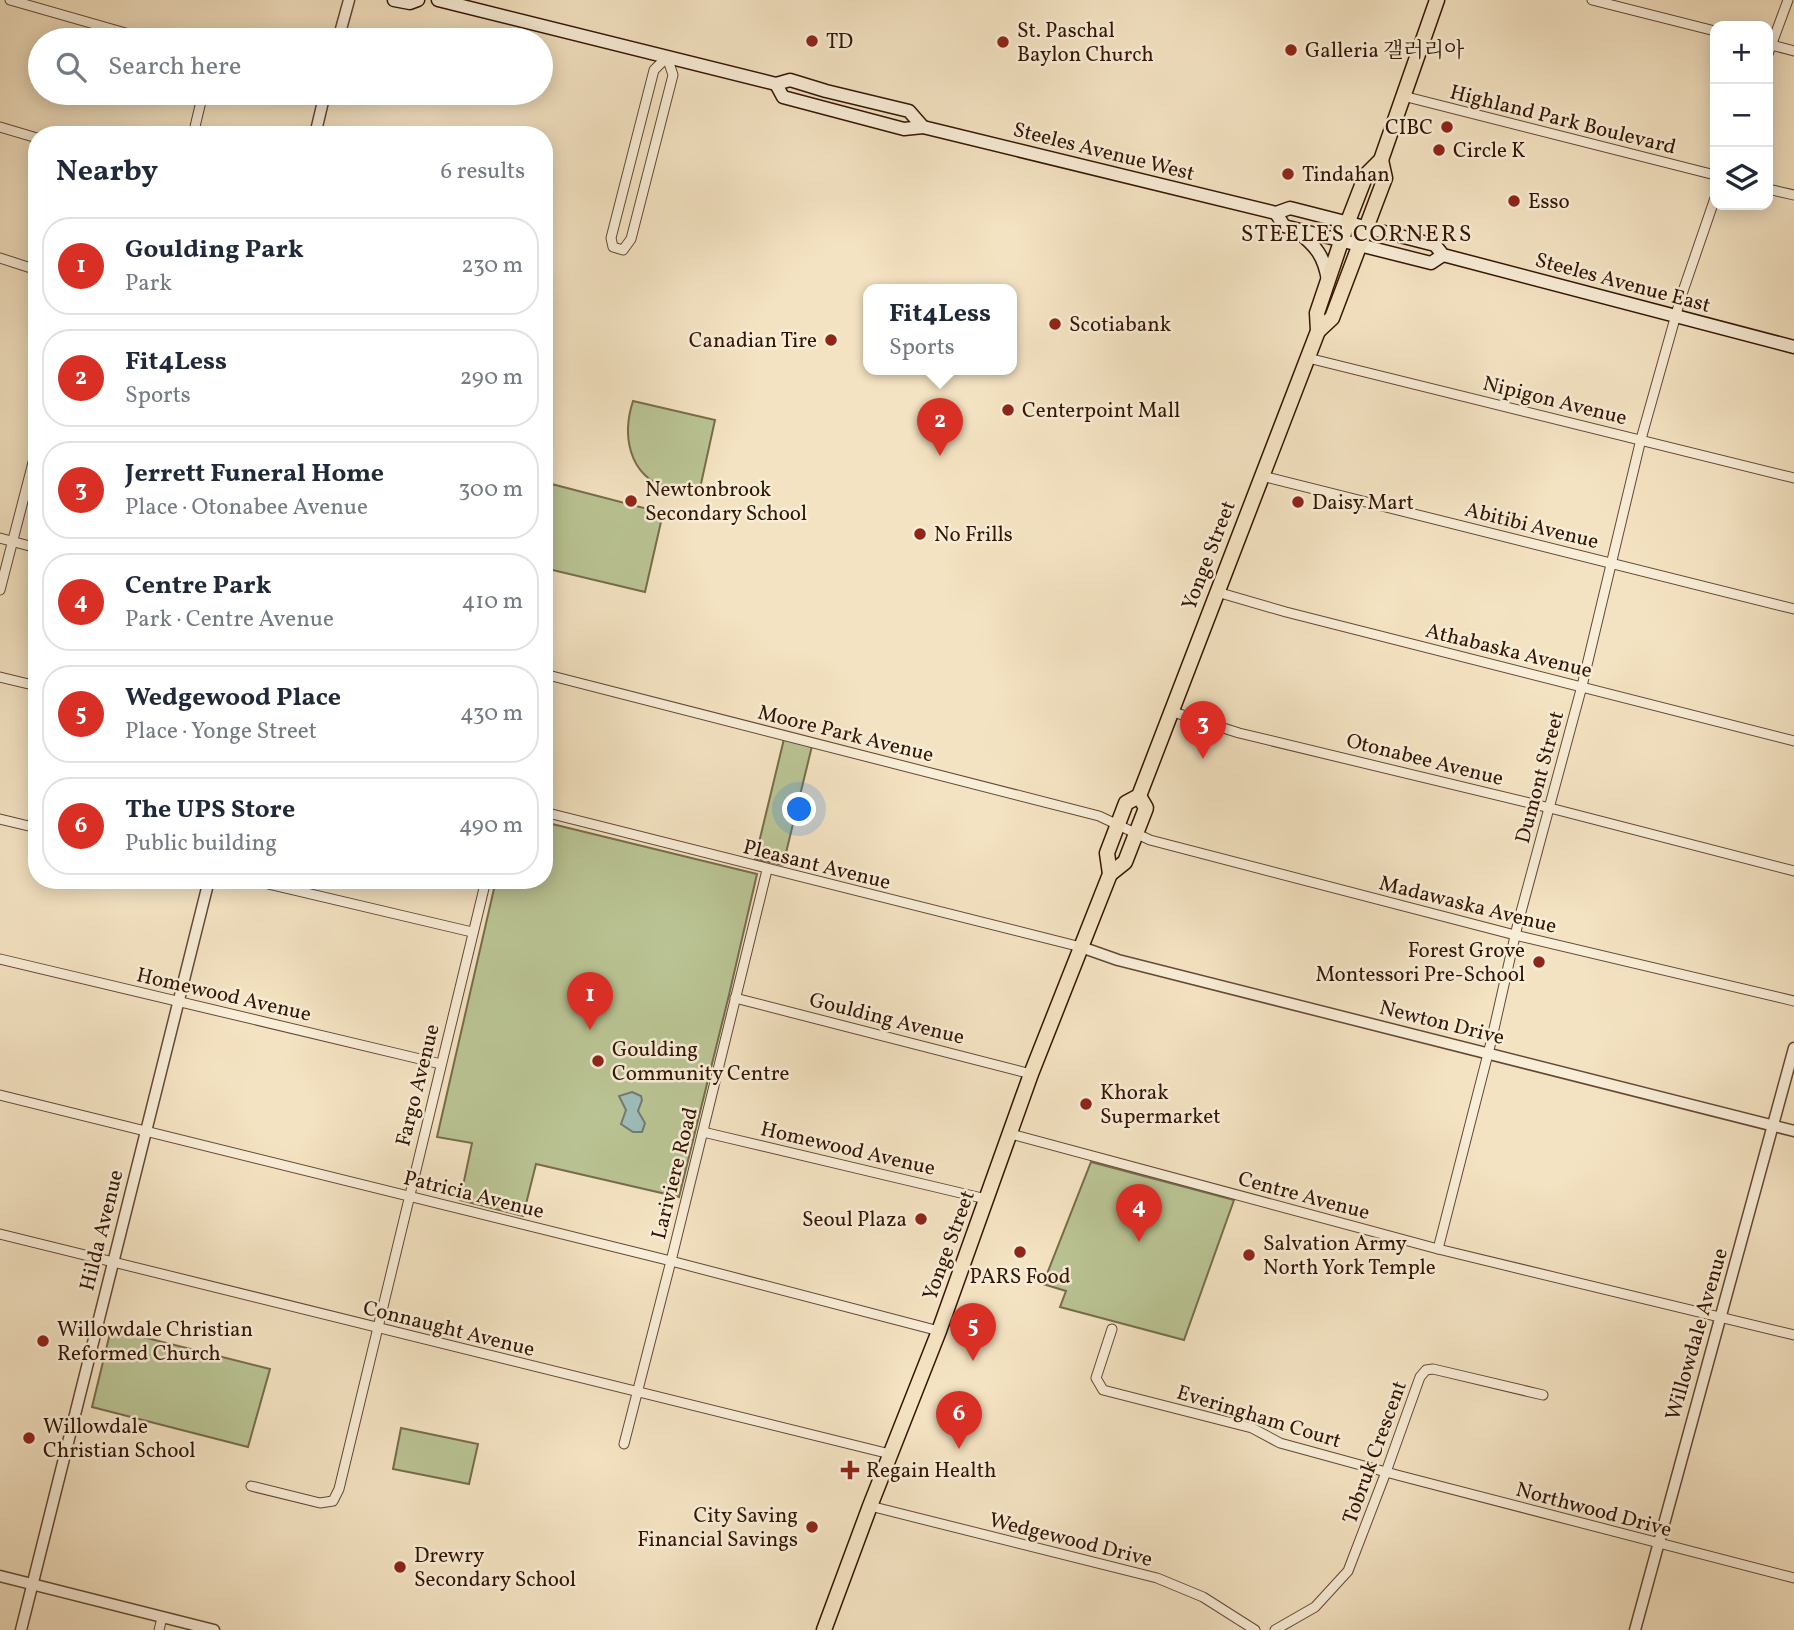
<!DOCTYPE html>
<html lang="en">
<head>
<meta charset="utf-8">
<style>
	body { margin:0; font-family:Vollkorn,"Noto Serif KR",serif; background:#f6f6f7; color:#1f2937 }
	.controls { position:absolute; right:21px; top:21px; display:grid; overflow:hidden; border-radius:14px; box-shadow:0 4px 18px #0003 }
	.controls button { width:63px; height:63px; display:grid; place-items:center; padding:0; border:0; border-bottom:2px solid #e0e1e3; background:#fff; color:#1f2937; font:35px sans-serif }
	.you { position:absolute; left:800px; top:810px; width:24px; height:24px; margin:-18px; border:5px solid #fff; border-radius:50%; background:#1a73e8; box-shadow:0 0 0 10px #1a73e833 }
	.badge { display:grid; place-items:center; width:46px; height:46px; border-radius:50%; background:#d93025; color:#fff; font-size:23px; font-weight:700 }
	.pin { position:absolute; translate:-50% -58px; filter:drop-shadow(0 2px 4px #0008) }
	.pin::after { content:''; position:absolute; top:37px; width:24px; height:21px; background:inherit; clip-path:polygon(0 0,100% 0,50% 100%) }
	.popup { position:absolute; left:863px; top:284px; width:154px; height:91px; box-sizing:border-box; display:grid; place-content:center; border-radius:14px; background:#fff; filter:drop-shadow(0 2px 5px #0005); font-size:23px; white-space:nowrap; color:#747a83 }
	.popup b { font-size:26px; color:#1f2937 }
	.popup::after { content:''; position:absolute; left:50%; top:100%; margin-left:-14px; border:14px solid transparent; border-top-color:#fff }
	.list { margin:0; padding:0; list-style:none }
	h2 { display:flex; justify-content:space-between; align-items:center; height:91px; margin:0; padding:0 28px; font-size:30px }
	h2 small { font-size:23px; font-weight:400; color:#747a83 }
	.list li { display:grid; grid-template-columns:46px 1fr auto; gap:21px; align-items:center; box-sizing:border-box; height:98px; margin:0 14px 14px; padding:0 14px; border:2px solid #e0e1e3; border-radius:28px }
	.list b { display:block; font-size:26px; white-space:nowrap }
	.list p { margin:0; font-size:23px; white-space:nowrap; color:#747a83 }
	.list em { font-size:23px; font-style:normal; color:#747a83 }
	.icon { flex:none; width:38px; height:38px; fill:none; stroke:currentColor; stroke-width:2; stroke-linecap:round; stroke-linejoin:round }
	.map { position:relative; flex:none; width:1794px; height:1630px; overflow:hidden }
	.search { position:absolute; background:#fff; box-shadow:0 4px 18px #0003; left:28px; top:28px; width:525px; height:77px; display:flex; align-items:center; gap:18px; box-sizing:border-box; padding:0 24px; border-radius:38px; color:#747a83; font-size:26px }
	.panel { position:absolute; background:#fff; box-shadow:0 4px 18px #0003; left:28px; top:126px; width:525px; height:763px; border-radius:28px }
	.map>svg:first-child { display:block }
	.green { fill:#bac494; stroke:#776c4c; stroke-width:2 }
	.water { fill:#9ebdba; stroke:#747a71; stroke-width:2 }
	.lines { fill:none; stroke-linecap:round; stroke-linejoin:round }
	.minor-casing { stroke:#644833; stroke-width:11 }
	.tertiary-casing { stroke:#644833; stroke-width:13 }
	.secondary-casing { stroke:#341503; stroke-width:15 }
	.primary-casing { stroke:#341503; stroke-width:17 }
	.minor { stroke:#f8edd7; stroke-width:9 }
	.tertiary { stroke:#f8edd7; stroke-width:10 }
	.secondary { stroke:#f8edd7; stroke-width:12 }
	.primary { stroke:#f4e3c2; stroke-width:14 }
	.poi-dot { fill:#8f2418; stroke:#f8edd7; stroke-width:2.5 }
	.labels { text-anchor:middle; stroke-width:5; stroke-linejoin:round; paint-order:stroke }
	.poi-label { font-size:21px; fill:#341503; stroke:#f8edd7; text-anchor:start }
	.street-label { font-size:21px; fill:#341503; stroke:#f8edd7 }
	.neighbourhood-label { font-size:23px; letter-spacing:2px; fill:#341503; stroke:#f8edd7 }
</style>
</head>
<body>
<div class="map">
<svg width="1794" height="1630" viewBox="0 0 1794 1630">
	<rect width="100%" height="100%" fill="#f4e3c2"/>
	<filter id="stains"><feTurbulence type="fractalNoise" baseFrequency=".00286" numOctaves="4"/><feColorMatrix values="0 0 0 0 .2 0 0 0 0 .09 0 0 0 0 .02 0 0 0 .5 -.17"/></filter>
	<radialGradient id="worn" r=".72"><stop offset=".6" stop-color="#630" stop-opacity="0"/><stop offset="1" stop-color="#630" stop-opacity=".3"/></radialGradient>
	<g class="green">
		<path d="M 633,401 L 715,420 L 699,493 C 688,492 675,492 666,488 C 628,474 622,435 633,401 Z"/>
		<path d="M 544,482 L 663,513 L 645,592 L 544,568 Z"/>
		<path d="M 784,739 L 812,746 L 783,865 L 755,859 Z"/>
		<path d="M 544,822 L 757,874 L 729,995 L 679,1197 L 536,1164 L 523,1216 L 460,1200 L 472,1143 L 437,1137 L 496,880 L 544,880 Z"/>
		<path d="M 1091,1162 L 1234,1200 L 1184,1340 L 1060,1307 L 1066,1291 L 1043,1284 Z"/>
		<path d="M 111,1329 L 270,1369 L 248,1447 L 92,1407 Z"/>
		<path d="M 401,1428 L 478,1444 L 469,1484 L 393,1469 Z"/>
	</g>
	<path class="water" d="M 632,1092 L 641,1096 L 642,1100 L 638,1111 L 645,1123 L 642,1132 L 633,1132 L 621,1124 L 626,1110 L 619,1096 Z"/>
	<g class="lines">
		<g class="minor-casing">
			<g id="minor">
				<path d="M 10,0 L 150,40"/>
				<path d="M 1592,0 L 1715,31"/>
				<path d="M 1768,44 L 1794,51"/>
				<path d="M 1768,54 L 1788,0"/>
				<path d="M 667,57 L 673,75 L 631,239 L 623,250 L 613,247 L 611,238 L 654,70 Z"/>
				<path d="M 1403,96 L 1715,175"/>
				<path d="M 0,127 L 37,138"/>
				<path d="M 193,135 L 203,93"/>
				<path d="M 1768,189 L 1794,195"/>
				<path d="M 0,258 L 37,270"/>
				<path d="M 1308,358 L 1794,478"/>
				<path d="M 1262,476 L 1794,609"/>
				<path d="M 0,538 L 37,548"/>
				<path d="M 0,590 L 37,447"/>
				<path d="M 1217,592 L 1286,612 L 1794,741"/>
				<path d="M 544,674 L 1099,816 L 1150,840 L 1515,935 L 1794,1001"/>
				<path d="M 0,677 L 37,686"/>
				<path d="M 1170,711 L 1239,733 L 1550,808 L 1794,871"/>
				<path d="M 544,812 L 1081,947"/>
				<path d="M 0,819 L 37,828"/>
				<path d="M 251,880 L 472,932"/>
				<path d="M 0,959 L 441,1064"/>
				<path d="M 735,998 L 1031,1074"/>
				<path d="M 0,1095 L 671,1261 L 939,1331"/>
				<path d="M 703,1132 L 986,1199"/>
				<path d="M 1011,1134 L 1438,1249 L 1794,1335"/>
				<path d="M 0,1234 L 890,1454"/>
				<path d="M 1438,1249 L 1491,1042 L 1518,923 L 1582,686 L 1641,439 L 1681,297 L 1715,198"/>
				<path d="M 1112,1329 L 1096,1378 L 1103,1390 L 1252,1428 L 1280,1443 L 1397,1475 L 1794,1578"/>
				<path d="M 624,1444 L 671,1261 L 767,870"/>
				<path d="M 251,1486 L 320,1503 L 333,1501 L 339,1489 L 486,880"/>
				<path d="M 870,1506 L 1157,1578 L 1203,1597 L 1255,1630"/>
				<path d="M 159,1630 L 162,1618"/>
				<path d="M 1275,1630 L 1315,1607 L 1348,1571 L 1386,1472 L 1420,1377 L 1426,1370 L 1433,1369 L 1543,1395"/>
			</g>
		</g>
		<g class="tertiary-casing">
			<g id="tertiary">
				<path d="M 338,40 L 349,0"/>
				<path d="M 315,135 L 325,93"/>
				<path d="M 1081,947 L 1118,960 L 1794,1131"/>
				<path d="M 0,1576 L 214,1630"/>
				<path d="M 21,1630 L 209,880"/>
				<path d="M 1635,1630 L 1794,1048"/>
			</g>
		</g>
		<g class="secondary-casing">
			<g id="secondary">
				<path d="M 394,0 L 410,3 L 418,0"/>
				<path d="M 438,0 L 776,84 L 790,80 L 826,91 L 909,111 L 923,127"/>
				<path d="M 776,84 L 783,97 L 904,129 L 923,127 L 1276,213 L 1290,208 L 1435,245 L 1443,255 L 1794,347"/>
				<path d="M 1276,213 L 1284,226 L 1431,263 L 1443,255"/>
				<path d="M 1297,231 C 1316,246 1324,256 1328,280"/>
			</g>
		</g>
		<g class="primary-casing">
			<g id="primary">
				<path d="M 1318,331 L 1332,318 L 1385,178 L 1381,160"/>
				<path d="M 1110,874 L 1125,862 L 1146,808 L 1139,796"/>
				<path d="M 824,1630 L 870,1506 L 939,1331 L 1031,1074 L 1110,874 L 1107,853 L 1126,803 L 1139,796 L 1318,331 L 1317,313 L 1347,224 L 1366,175 L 1381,160 L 1437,0"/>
			</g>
		</g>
		<use href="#minor" class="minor"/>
		<use href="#tertiary" class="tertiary"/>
		<use href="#secondary" class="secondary"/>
		<use href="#primary" class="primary"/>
	</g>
	<g class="poi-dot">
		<circle cx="812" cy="41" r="7"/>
		<circle cx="1003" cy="42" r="7"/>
		<circle cx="1291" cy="50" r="7"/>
		<circle cx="1447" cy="127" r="7"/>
		<circle cx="1439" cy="150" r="7"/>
		<circle cx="1288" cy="174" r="7"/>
		<circle cx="1514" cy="201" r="7"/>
		<circle cx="1055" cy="324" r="7"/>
		<circle cx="831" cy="340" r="7"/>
		<circle cx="1008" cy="410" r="7"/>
		<circle cx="631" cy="501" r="7"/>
		<circle cx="1298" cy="502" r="7"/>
		<circle cx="920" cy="534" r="7"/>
		<circle cx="1539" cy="962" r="7"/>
		<circle cx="598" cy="1061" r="7"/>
		<circle cx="1086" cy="1104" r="7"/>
		<circle cx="921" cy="1219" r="7"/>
		<circle cx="1020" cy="1252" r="7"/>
		<circle cx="1249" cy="1255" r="7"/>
		<circle cx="43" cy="1341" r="7"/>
		<circle cx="29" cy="1438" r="7"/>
		<path d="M846.5 1459.5h7v7h7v7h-7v7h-7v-7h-7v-7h7z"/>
		<circle cx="812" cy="1527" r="7"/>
		<circle cx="400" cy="1567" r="7"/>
	</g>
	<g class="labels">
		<g class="poi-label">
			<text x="1017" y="37">St. Paschal<tspan x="1017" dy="24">Baylon Church</tspan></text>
			<text x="826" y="48">TD</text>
			<text x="1305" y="57">Galleria 갤러리아</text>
			<text x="1433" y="134" text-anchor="end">CIBC</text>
			<text x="1453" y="157">Circle K</text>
			<text x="1302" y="181">Tindahan</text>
			<text x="1528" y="208">Esso</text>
			<text x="1069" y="331">Scotiabank</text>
			<text x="817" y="347" text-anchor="end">Canadian Tire</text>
			<text x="1022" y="417">Centerpoint Mall</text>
			<text x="645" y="496">Newtonbrook<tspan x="645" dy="24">Secondary School</tspan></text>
			<text x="1312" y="509">Daisy Mart</text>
			<text x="934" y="541">No Frills</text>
			<text x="1525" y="957" text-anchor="end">Forest Grove<tspan x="1525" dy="24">Montessori Pre-School</tspan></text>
			<text x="612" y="1056">Goulding<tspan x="612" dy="24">Community Centre</tspan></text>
			<text x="1100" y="1099">Khorak<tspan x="1100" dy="24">Supermarket</tspan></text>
			<text x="907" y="1226" text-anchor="end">Seoul Plaza</text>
			<text x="1263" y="1250">Salvation Army<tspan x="1263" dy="24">North York Temple</tspan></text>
			<text x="1020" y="1283" text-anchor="middle">PARS Food</text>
			<text x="57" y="1336">Willowdale Christian<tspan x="57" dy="24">Reformed Church</tspan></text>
			<text x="43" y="1433">Willowdale<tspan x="43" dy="24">Christian School</tspan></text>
			<text x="866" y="1477">Regain Health</text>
			<text x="798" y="1522" text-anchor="end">City Saving<tspan x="798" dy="24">Financial Savings</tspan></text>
			<text x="414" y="1562">Drewry<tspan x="414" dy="24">Secondary School</tspan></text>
		</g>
		<g class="street-label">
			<text transform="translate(1563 119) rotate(14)" y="7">Highland Park Boulevard</text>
			<text transform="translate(1104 151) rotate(14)" y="7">Steeles Avenue West</text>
			<text transform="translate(1623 282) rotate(15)" y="7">Steeles Avenue East</text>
			<text transform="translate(1555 400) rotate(14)" y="7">Nipigon Avenue</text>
			<text transform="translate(1532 525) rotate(14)" y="7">Abitibi Avenue</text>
			<text transform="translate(1208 555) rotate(-69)" y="7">Yonge Street</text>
			<text transform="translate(1509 650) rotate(14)" y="7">Athabaska Avenue</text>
			<text transform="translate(846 733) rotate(14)" y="7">Moore Park Avenue</text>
			<text transform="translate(1425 759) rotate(14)" y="7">Otonabee Avenue</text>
			<text transform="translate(1539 777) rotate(-75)" y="7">Dumont Street</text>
			<text transform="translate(817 864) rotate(14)" y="7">Pleasant Avenue</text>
			<text transform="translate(1468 904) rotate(14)" y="7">Madawaska Avenue</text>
			<text transform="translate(224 994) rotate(13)" y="7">Homewood Avenue</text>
			<text transform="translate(887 1018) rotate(14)" y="7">Goulding Avenue</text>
			<text transform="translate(1442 1022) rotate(14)" y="7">Newton Drive</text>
			<text transform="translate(417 1085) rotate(-76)" y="7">Fargo Avenue</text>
			<text transform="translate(848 1148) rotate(13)" y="7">Homewood Avenue</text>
			<text transform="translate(674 1173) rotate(-76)" y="7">Lariviere Road</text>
			<text transform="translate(474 1194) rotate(14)" y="7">Patricia Avenue</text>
			<text transform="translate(1304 1195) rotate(15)" y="7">Centre Avenue</text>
			<text transform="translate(101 1230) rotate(-76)" y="7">Hilda Avenue</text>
			<text transform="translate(948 1245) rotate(-70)" y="7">Yonge Street</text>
			<text transform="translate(449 1328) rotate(14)" y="7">Connaught Avenue</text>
			<text transform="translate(1696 1334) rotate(-74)" y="7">Willowdale Avenue</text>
			<text transform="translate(1259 1416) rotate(17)" y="7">Everingham Court</text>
			<text transform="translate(1374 1452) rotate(-70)" y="7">Tobruk Crescent</text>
			<text transform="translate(1594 1509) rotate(15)" y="7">Northwood Drive</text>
			<text transform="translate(1071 1539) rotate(14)" y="7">Wedgewood Drive</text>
		</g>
		<g class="neighbourhood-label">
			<text x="1357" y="241">STEELES CORNERS</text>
		</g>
	</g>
	<rect width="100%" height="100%" filter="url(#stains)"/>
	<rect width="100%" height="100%" fill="url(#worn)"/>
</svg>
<div class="controls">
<button>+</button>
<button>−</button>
<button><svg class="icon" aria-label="layers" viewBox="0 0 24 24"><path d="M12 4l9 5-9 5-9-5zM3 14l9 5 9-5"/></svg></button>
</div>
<div class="you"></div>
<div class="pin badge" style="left:590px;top:1030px">1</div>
<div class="pin badge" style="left:940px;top:456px">2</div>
<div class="popup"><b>Fit4Less</b>Sports</div>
<div class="pin badge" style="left:1203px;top:759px">3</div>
<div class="pin badge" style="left:1139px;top:1242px">4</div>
<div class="pin badge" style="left:973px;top:1361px">5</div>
<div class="pin badge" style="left:959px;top:1449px">6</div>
<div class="search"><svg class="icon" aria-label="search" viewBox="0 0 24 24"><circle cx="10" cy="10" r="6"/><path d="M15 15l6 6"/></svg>Search here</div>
<section class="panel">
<h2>Nearby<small>6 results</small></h2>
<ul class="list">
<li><span class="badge">1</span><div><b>Goulding Park</b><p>Park</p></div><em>230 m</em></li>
<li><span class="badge">2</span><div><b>Fit4Less</b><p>Sports</p></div><em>290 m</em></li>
<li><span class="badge">3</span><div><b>Jerrett Funeral Home</b><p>Place · Otonabee Avenue</p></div><em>300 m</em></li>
<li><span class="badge">4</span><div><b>Centre Park</b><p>Park · Centre Avenue</p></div><em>410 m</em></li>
<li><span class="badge">5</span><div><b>Wedgewood Place</b><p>Place · Yonge Street</p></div><em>430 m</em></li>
<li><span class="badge">6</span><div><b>The UPS Store</b><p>Public building</p></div><em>490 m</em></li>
</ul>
</section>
</div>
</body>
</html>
